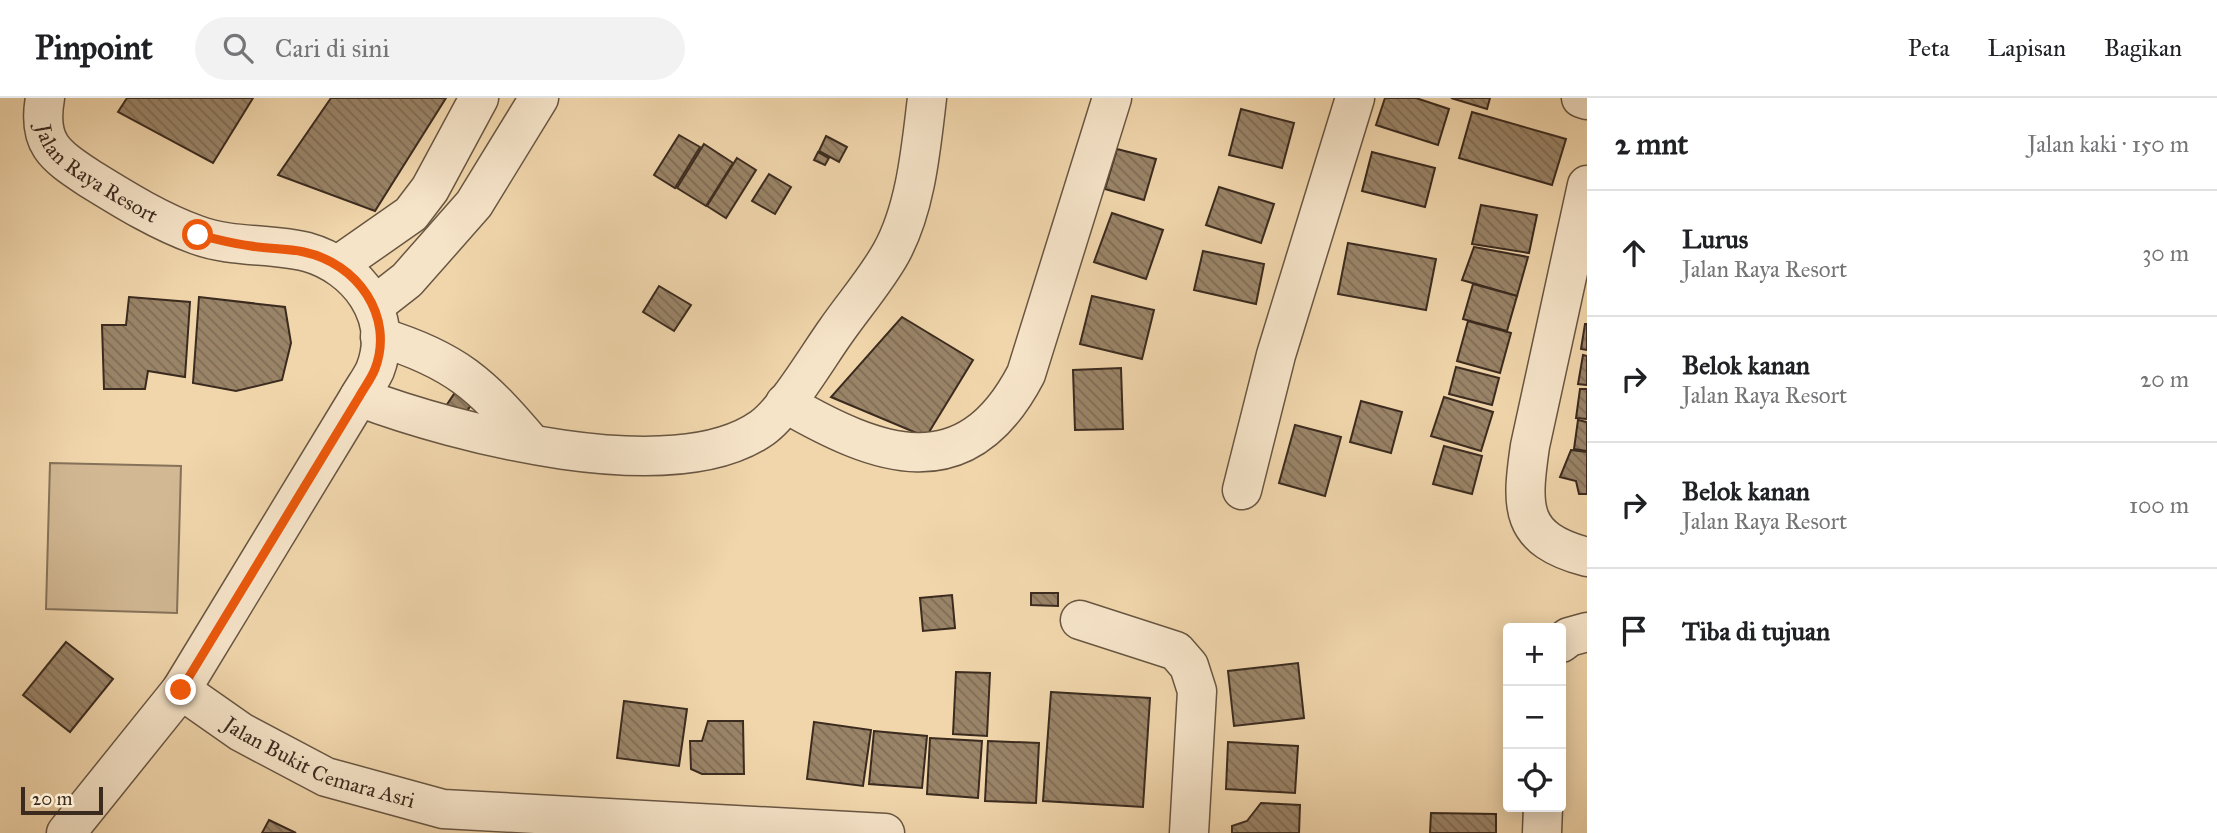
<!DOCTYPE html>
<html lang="id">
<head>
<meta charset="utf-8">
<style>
	body { margin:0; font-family:"IM FELL Great Primer",serif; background:#f2f2f2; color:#202124 }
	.controls { position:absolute; right:21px; bottom:21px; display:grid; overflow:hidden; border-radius:7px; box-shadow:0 4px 18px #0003 }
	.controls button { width:63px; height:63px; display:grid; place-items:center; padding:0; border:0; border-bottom:2px solid #e0e0e0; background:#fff; color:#202124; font:35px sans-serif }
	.scale { position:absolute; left:21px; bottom:18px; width:82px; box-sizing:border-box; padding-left:7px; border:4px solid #3b2b1f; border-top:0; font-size:19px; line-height:24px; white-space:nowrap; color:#3b2b1f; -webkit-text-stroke:5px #f6e4c9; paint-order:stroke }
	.stop { position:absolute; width:21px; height:21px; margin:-16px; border:5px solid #ea580c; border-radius:50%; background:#fff }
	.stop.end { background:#ea580c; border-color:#fff; box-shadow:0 2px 7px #0008 }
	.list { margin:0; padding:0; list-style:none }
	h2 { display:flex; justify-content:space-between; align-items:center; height:91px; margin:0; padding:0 28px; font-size:30px }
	h2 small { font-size:23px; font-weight:400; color:#757577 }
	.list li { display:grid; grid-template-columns:46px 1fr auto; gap:21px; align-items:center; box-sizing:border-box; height:126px; padding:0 28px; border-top:2px solid #e0e0e0 }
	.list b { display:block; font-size:26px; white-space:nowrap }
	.list p { margin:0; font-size:23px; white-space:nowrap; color:#757577 }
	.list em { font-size:23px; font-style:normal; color:#757577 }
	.icon { flex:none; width:38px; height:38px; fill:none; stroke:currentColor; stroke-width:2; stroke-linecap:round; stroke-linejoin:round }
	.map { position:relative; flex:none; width:1587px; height:735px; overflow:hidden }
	header { display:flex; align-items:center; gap:42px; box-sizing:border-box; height:98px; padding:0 35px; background:#fff; border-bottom:2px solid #e0e0e0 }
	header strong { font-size:33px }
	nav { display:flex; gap:38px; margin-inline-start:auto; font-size:24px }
	.search { width:490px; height:63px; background:#f2f2f2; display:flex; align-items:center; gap:18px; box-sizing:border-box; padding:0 24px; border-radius:38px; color:#757577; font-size:26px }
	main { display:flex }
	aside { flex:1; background:#fff }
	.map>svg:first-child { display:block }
	.green { fill:#d2b994; stroke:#86725a; stroke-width:2 }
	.building { fill:url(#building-back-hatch); stroke:#3b2b1f; stroke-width:2 }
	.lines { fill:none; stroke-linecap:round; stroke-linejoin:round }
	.minor-casing { stroke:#685642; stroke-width:41 }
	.minor { stroke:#f6e4c9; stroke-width:38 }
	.route { stroke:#ea580c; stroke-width:9 }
	.labels { text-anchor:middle; stroke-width:5; stroke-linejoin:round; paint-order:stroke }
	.street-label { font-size:21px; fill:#3b2b1f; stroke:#f6e4c9 }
</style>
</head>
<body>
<header>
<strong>Pinpoint</strong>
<div class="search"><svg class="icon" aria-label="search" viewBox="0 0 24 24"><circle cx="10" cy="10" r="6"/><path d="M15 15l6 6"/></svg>Cari di sini</div>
<nav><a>Peta</a><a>Lapisan</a><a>Bagikan</a></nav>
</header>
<main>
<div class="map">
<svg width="1587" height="735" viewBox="0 0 1587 735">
	<defs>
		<pattern id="building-back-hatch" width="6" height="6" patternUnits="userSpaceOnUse" patternTransform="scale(1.75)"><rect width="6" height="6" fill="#9a8468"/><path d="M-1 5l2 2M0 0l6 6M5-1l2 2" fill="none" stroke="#7f6c55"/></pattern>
	</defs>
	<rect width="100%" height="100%" fill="#f1d6ac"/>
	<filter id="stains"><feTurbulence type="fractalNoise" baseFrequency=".00286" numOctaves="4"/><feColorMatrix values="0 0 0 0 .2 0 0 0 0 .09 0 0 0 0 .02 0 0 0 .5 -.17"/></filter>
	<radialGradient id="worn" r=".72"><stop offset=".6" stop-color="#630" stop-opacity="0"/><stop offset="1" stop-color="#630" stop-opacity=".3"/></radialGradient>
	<path class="green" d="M 50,365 L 181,368 L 177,515 L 46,511 Z"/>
	<g class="building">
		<path d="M 127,0 L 253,0 L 213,65 L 118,14 Z"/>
		<path d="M 331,0 L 446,0 L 375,113 L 278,77 Z"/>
		<path d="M 1385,0 L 1416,0 L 1449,11 L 1438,47 L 1376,27 Z"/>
		<path d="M 1451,0 L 1490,0 L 1487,11 Z"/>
		<path d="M 1241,11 L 1294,25 L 1282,70 L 1229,57 Z"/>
		<path d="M 1472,14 L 1566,41 L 1552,87 L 1459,60 Z"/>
		<path d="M 679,37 L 700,49 L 675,90 L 654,77 Z"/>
		<path d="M 826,38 L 847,49 L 839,64 L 819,53 Z"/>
		<path d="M 704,46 L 733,65 L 706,108 L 677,90 Z"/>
		<path d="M 1117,51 L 1156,61 L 1144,102 L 1105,91 Z"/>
		<path d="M 818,54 L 829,60 L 825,67 L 814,62 Z"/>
		<path d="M 1372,54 L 1435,70 L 1425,109 L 1362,93 Z"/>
		<path d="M 737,60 L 756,72 L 726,120 L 707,108 Z"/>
		<path d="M 769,76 L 791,89 L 775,116 L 752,103 Z"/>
		<path d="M 1219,89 L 1274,106 L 1261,145 L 1206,127 Z"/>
		<path d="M 1481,107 L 1537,117 L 1529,155 L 1472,146 Z"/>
		<path d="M 1112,115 L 1163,132 L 1146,181 L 1094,164 Z"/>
		<path d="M 1348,145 L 1436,161 L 1426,212 L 1338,196 Z"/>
		<path d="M 1474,149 L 1528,159 L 1517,198 L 1462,182 Z"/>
		<path d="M 1203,153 L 1264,166 L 1256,206 L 1194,192 Z"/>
		<path d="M 1473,186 L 1517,198 L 1507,233 L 1463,221 Z"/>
		<path d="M 659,188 L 691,207 L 674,233 L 643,214 Z"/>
		<path d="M 1092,198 L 1154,212 L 1142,261 L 1080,246 Z"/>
		<path d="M 129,199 L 190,204 L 185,279 L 148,273 L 145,291 L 104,291 L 102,227 L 126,227 Z"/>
		<path d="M 199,199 L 285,209 L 291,245 L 282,282 L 236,293 L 193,285 Z"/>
		<path d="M 902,219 L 973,262 L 926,339 L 831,299 Z"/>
		<path d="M 1468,223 L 1511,235 L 1500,275 L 1457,263 Z"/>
		<path d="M 1585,226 L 1587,226 L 1587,252 L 1581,251 Z"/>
		<path d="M 1583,257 L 1587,258 L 1587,287 L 1578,286 Z"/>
		<path d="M 1456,269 L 1499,280 L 1492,307 L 1449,296 Z"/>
		<path d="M 1121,270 L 1123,331 L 1075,332 L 1073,272 Z"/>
		<path d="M 460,287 L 477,298 L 459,325 L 442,314 Z"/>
		<path d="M 1580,291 L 1587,291 L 1587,321 L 1576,320 Z"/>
		<path d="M 1444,299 L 1493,314 L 1481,353 L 1431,338 Z"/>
		<path d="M 1361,303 L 1402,314 L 1391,355 L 1350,344 Z"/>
		<path d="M 1578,322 L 1587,324 L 1587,353 L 1574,351 Z"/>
		<path d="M 1295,327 L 1341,339 L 1325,398 L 1279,385 Z"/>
		<path d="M 1444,348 L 1482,358 L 1472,396 L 1433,386 Z"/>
		<path d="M 1571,352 L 1587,354 L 1587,396 L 1579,396 L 1576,383 L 1560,379 Z"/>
		<path d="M 1031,495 L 1058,495 L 1058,508 L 1031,507 Z"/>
		<path d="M 952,497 L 955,530 L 923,533 L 920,500 Z"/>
		<path d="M 66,544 L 113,581 L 70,634 L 23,597 Z"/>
		<path d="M 1298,565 L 1304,620 L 1234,628 L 1228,573 Z"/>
		<path d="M 956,574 L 990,575 L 987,638 L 953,636 Z"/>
		<path d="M 1051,594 L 1150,600 L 1143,709 L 1043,703 Z"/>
		<path d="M 624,603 L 687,611 L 679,668 L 617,660 Z"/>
		<path d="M 708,623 L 743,623 L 744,676 L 702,676 L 691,671 L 690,643 L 702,643 Z"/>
		<path d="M 814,624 L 871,632 L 863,688 L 807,681 Z"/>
		<path d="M 874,633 L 927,638 L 922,690 L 869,686 Z"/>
		<path d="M 930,640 L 982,643 L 978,700 L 927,696 Z"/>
		<path d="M 988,643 L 1039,645 L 1036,705 L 985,703 Z"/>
		<path d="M 1228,644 L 1298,648 L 1295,695 L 1226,691 Z"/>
		<path d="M 1261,705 L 1300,707 L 1299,735 L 1232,735 L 1232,728 L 1247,723 Z"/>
		<path d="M 1431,715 L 1496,716 L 1496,735 L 1430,735 Z"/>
		<path d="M 269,722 L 296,735 L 262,735 Z"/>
	</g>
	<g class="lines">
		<g class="minor-casing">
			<g id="minor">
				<path id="s1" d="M 45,0 C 37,45 54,57 89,80 C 123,101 158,123 197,137 C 232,150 271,145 307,154 C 357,168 396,218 375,272 C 371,281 364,290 359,299 L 181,592 L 66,735"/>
				<path d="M 1581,0 L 1587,2"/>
				<path d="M 1587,87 L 1530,348 C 1521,410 1519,441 1587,459"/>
				<path d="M 338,167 L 411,116 L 430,91 L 479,0"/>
				<path d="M 375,207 L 407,182 L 474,106 L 539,0"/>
				<path d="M 380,239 C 455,262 481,286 531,345"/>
				<path d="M 359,299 C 454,335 673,393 762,330 C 786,313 818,258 836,233 C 854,207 876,182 891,155 C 916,110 921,50 927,0"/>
				<path d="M 785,305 C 877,358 965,393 1026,276 L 1112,0"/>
				<path d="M 1242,392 L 1276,257 L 1355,0"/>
				<path d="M 1080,522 L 1176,553 L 1189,568 L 1197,593 L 1189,735"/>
				<path d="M 1561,545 L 1569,539 L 1587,534"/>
				<path id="s2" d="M 181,592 L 241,634 L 326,679 L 443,711 L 885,735"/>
				<path d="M 1542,735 L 1543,709"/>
			</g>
		</g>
		<use href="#minor" class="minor"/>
	</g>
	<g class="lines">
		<path class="route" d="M 181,592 L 359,299 C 364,290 371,281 375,271 C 395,218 357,165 304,154 C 287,150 268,151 251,148 C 233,146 216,141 198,137"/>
	</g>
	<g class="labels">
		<g class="street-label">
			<text dy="7" stroke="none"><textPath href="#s1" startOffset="102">Jalan Raya Resort</textPath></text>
			<text dy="7" stroke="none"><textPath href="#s2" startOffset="158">Jalan Bukit Cemara Asri</textPath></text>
		</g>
	</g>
	<rect width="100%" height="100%" filter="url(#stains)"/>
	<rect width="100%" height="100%" fill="url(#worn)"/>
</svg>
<div class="controls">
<button>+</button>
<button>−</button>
<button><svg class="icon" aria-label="locate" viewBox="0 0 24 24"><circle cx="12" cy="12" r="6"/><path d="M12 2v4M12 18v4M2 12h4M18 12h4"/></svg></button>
</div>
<div class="scale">20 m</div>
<div class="stop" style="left:198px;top:137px"></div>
<div class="stop end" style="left:181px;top:592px"></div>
</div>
<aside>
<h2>2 mnt<small>Jalan kaki · 150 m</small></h2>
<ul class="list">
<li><svg class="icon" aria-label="ahead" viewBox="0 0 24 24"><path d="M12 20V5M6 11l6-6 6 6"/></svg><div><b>Lurus</b><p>Jalan Raya Resort</p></div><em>30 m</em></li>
<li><svg class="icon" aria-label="right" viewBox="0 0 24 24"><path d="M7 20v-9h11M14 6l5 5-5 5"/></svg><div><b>Belok kanan</b><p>Jalan Raya Resort</p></div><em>20 m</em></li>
<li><svg class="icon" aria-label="right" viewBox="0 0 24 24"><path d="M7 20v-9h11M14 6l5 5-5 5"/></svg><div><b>Belok kanan</b><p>Jalan Raya Resort</p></div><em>100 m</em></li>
<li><svg class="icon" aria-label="arrive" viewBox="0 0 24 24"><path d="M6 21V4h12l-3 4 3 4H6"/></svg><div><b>Tiba di tujuan</b></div></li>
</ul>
</aside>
</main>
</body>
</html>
